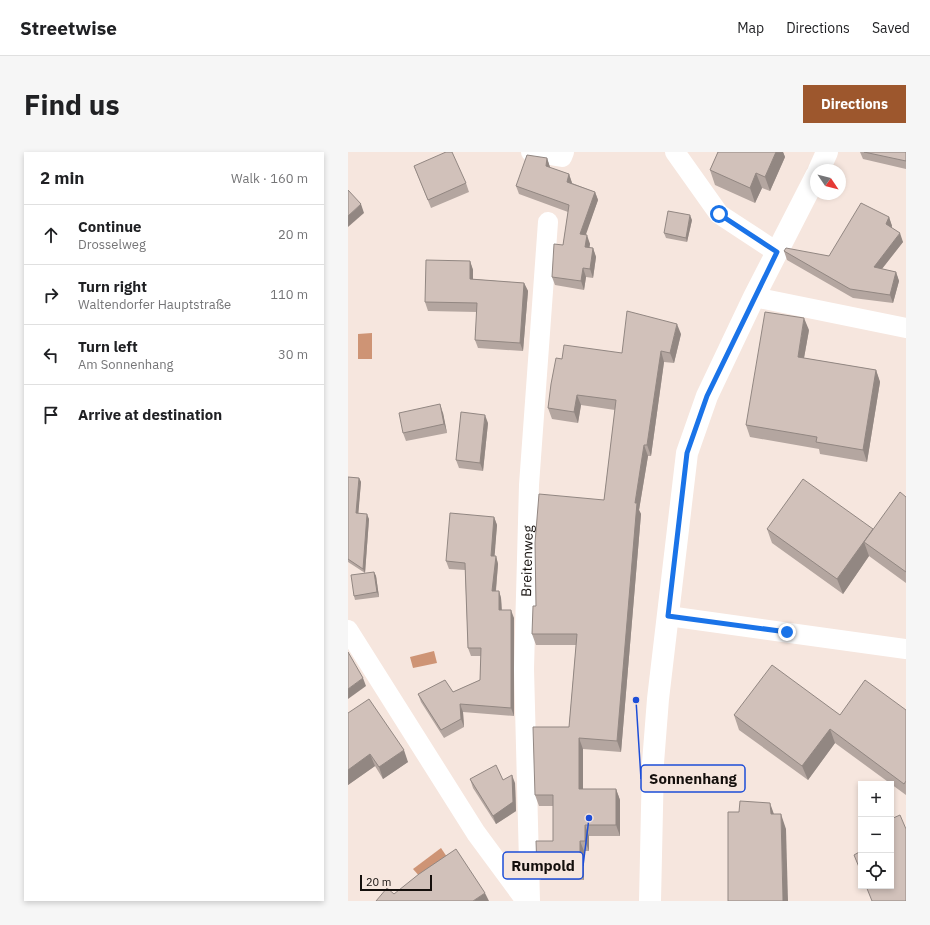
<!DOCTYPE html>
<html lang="en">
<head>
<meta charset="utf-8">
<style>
	body { margin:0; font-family:"IBM Plex Sans",sans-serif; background:#f6f6f6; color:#202124 }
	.controls { position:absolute; right:12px; bottom:12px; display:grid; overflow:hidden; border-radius:0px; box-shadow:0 2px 6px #0003 }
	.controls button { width:36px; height:36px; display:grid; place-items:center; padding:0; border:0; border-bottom:1px solid #e0e0e0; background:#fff; color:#202124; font:20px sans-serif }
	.compass { position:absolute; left:462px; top:12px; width:36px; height:36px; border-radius:50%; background:#fff; box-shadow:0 2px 6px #0003; rotate:125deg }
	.scale { position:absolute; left:12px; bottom:10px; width:72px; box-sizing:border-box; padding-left:4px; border:2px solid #140f0c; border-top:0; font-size:11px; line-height:14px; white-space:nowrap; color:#140f0c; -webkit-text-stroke:3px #f6e6de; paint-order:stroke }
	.stop { position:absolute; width:12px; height:12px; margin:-9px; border:3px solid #1a73e8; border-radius:50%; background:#fff }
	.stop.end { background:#1a73e8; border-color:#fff; box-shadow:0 1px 4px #0008 }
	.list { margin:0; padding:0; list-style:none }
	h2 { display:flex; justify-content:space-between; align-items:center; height:52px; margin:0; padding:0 16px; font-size:17px }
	h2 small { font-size:13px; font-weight:400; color:#757577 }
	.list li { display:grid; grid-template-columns:26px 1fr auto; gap:12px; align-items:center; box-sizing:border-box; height:60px; padding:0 16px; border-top:1px solid #e0e0e0 }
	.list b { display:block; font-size:15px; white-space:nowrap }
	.list p { margin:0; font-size:13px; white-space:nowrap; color:#757577 }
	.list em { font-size:13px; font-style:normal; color:#757577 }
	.icon { flex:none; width:22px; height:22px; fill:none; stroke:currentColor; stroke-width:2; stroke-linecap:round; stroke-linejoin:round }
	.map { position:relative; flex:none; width:558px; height:749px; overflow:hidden; border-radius:0px }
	header { display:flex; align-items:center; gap:24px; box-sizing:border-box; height:56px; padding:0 20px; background:#fff; border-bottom:1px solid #e0e0e0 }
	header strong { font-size:19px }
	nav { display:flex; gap:22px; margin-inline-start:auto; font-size:14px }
	.intro { display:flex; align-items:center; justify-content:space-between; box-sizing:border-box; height:96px; padding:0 24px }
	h1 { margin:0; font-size:28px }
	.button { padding:10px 18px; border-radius:0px; background:#9d572d; color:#fff; font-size:14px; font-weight:700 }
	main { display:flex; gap:24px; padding:0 24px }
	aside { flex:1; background:#fff; border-radius:0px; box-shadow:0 2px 6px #0003 }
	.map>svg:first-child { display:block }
	.water { fill:#ce9475 }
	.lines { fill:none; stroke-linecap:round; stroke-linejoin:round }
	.street { stroke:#fff; stroke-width:20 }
	.secondary { stroke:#fff; stroke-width:22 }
	.wall { fill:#b4a6a0 }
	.shaded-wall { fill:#928782 }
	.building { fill:#d1c1ba; stroke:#928782 }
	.route { stroke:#1a73e8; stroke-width:5 }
	.labels { text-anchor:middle; stroke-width:4; stroke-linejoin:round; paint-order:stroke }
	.street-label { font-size:14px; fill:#140f0c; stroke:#f6e6de }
	.leader { fill:none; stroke:#1d4ed8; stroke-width:1.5 }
	.callout-dot { fill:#1d4ed8; stroke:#f6e6de; stroke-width:1.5 }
	.callout { fill:#f6e6de; stroke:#1d4ed8; stroke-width:1.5 }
	.callout-label { font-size:15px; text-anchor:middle; font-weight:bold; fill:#140f0c }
</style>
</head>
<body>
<header>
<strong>Streetwise</strong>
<nav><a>Map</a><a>Directions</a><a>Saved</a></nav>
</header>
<div class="intro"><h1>Find us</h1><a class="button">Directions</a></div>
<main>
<aside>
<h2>2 min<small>Walk · 160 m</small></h2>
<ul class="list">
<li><svg class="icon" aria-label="ahead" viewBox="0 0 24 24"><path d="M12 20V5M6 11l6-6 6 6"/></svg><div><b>Continue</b><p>Drosselweg</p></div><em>20 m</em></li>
<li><svg class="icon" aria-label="right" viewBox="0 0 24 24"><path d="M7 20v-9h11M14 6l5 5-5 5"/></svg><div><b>Turn right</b><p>Waltendorfer Hauptstraße</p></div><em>110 m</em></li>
<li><svg class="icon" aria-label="left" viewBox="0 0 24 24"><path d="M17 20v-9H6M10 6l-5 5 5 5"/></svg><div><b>Turn left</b><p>Am Sonnenhang</p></div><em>30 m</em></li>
<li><svg class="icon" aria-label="arrive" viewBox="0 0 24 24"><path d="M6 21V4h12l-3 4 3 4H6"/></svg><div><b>Arrive at destination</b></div></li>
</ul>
</aside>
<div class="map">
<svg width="558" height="749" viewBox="0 0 558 749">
	<rect width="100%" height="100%" fill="#f6e6de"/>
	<g class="water">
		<path d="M 24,181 L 24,207 L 10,207 L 10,182 Z"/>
		<path d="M 86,499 L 89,511 L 65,516 L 62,505 Z"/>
		<path d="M 93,696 L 101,708 L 73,726 L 65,717 Z"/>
	</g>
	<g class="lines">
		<g class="street">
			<path d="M 183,0 L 214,5 L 216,0"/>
			<path d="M 327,0 L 371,62 L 429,100"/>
			<path d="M 406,145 L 558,176"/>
			<path d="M 320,464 L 558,497"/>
			<path d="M 0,478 L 128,681 L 178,749"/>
			<path id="s1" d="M 182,749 L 176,517 L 181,333 L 200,70"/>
		</g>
		<g class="secondary">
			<path d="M 471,18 L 479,0"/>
			<path d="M 302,749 L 305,611 L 310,547 L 339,301 L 359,244 L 406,145 L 468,24"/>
		</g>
	</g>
	<g class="wall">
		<path d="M 370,0 L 435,0 L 437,5 L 422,39 L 414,36 L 407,51 L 367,33 L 362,18 Z"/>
		<path d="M 512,0 L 558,0 L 558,17 L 515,7 Z"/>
		<path d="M 199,6 L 202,16 L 221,22 L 224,31 L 247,40 L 250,48 L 237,83 L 242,92 L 241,96 L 245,96 L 248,105 L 245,126 L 238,125 L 236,138 L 207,133 L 204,125 L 215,93 L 220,60 L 171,42 L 168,34 Z"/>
		<path d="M 66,14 L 118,31 L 121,40 L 83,56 Z"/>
		<path d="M 541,65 L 544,74 L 543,76 L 555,90 L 534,117 L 548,120 L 551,129 L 545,151 L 505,146 L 439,108 L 436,99 L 481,104 Z"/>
		<path d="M 344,68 L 339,90 L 318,86 L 316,81 Z"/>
		<path d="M 122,109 L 125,118 L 125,127 L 176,131 L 180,139 L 175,199 L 130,196 L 127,188 L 129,160 L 80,159 L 77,150 Z"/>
		<path d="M 461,178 L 456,206 L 528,218 L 532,230 L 519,310 L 472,302 L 471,297 L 402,285 L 398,273 Z"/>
		<path d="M 333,182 L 326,211 L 316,210 L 303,304 L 300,304 L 291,358 L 293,362 L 273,600 L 235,597 L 235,637 L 268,637 L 272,648 L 272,684 L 241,684 L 241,699 L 236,699 L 236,728 L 193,728 L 189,717 L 205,689 L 205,654 L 191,654 L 187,643 L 221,575 L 228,493 L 188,493 L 184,482 L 188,454 L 256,348 L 267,258 L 233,253 L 230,271 L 204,267 L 200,256 L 214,207 L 274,201 Z"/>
		<path d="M 95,261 L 99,281 L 58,289 L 55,281 Z"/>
		<path d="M 140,271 L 135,319 L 111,316 L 108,308 Z"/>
		<path d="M 0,325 L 11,326 L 13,330 L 10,361 L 21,367 L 17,421 L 0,410 Z"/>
		<path d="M 558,345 L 558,431 L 521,404 L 495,442 L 424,391 L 419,377 L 525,378 Z"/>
		<path d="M 146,365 L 149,373 L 146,404 L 148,404 L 150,412 L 148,439 L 151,439 L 153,446 L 154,458 L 166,466 L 166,564 L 115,560 L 116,575 L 96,586 L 73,550 L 70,542 L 105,540 L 132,528 L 133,504 L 123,504 L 120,496 L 117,418 L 101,417 L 98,409 Z"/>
		<path d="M 26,420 L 28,424 L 31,445 L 7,448 L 6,444 Z"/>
		<path d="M 558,558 L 558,643 L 487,591 L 460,628 L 391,578 L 386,563 L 492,563 Z"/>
		<path d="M 0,561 L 60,610 L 35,627 L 27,614 L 0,633 Z"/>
		<path d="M 122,627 L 155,628 L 167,631 L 168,659 L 148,672 L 125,636 Z"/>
	</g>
	<g class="shaded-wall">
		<path d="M 428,0 L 435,0 L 437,5 L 422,39 L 417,25 Z"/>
		<path d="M 199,6 L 202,15 L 201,22 L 198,14 Z"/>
		<path d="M 408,21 L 414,36 L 407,51 L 402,36 Z"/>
		<path d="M 221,22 L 224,31 L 222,38 L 219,30 Z"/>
		<path d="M 247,40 L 250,48 L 235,91 L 232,82 Z"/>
		<path d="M 13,52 L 16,61 L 0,75 L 0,64 Z"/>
		<path d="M 342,63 L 344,68 L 339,90 L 338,86 Z"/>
		<path d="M 541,65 L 544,74 L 541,81 L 538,72 Z"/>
		<path d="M 552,81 L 555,90 L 529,123 L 526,115 Z"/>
		<path d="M 239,83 L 242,92 L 240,104 L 237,95 Z"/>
		<path d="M 245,96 L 248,105 L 245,126 L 242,117 Z"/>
		<path d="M 122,109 L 125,118 L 125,135 L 122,127 Z"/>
		<path d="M 235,116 L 238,125 L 236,138 L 233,129 Z"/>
		<path d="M 548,120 L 551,129 L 545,151 L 542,143 Z"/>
		<path d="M 176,131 L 180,139 L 175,199 L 172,191 Z"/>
		<path d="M 456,166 L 461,178 L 454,217 L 450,205 Z"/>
		<path d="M 329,172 L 333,182 L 326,211 L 322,201 Z"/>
		<path d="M 313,199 L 316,210 L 303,304 L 299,293 Z"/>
		<path d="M 528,218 L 532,230 L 519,310 L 515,298 Z"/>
		<path d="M 229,243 L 233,253 L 230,271 L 226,260 Z"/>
		<path d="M 92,252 L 95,261 L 99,281 L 96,272 Z"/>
		<path d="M 137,263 L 140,271 L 135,319 L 132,311 Z"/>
		<path d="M 296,293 L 300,304 L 291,358 L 293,362 L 273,600 L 269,589 L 287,351 Z"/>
		<path d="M 11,326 L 13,330 L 10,366 L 8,361 Z"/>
		<path d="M 19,362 L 21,367 L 17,421 L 15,417 Z"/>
		<path d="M 146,365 L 149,373 L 146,412 L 143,404 Z"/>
		<path d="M 525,377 L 516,390 L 521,404 L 495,442 L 489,427 Z"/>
		<path d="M 148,404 L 150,412 L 147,447 L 144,439 Z"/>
		<path d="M 26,420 L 28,424 L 31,445 L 29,440 Z"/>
		<path d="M 151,439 L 153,446 L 154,466 L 151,458 Z"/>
		<path d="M 163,458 L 166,466 L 166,564 L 163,556 Z"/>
		<path d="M 15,526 L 18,534 L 0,547 L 0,537 Z"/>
		<path d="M 112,552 L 115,560 L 116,575 L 113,567 Z"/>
		<path d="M 482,577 L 487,591 L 460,628 L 454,614 Z"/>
		<path d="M 231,586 L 235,597 L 235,648 L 231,637 Z"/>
		<path d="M 56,598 L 60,610 L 35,627 L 31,615 Z"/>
		<path d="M 22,602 L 27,614 L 0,633 L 0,618 Z"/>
		<path d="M 164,623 L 167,631 L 168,659 L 148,672 L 145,664 Z"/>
		<path d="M 268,637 L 272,648 L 272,684 L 268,673 Z"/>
		<path d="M 422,651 L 427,665 L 423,662 Z"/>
		<path d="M 433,662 L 438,677 L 440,749 L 435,749 Z"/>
		<path d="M 237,673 L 241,684 L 241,699 L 237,689 Z"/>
		<path d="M 232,689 L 236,699 L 236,728 L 232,717 Z"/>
		<path d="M 137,741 L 141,749 L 125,749 Z"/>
	</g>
	<g class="building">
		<path d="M 98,0 L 104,0 L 118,31 L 80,48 L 66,14 Z"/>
		<path d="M 370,0 L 428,0 L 417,25 L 408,21 L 402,36 L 362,18 Z"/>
		<path d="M 516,0 L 558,0 L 558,9 Z"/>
		<path d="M 179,3 L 199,6 L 198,14 L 221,22 L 219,30 L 247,40 L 232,82 L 239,83 L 237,95 L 245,96 L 242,117 L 235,116 L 233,129 L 204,125 L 206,92 L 215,93 L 221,53 L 168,34 Z"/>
		<path d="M 0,38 L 13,52 L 0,64 Z"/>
		<path d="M 513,51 L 541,65 L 538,72 L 552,81 L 526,115 L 548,120 L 542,143 L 502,137 L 436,99 L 438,96 L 481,104 Z"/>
		<path d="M 320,59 L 342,63 L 338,86 L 316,81 Z"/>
		<path d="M 78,108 L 122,109 L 122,127 L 176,131 L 172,191 L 127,188 L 129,151 L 77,150 Z"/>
		<path d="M 279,159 L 329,172 L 322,201 L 313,199 L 299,293 L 296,293 L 287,351 L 289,351 L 269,589 L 231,586 L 231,637 L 268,637 L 268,673 L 237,673 L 237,689 L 232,689 L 232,717 L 189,717 L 188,689 L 205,689 L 205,643 L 187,643 L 185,575 L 221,575 L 229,482 L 184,482 L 185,454 L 188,454 L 187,391 L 191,342 L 256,348 L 268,248 L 229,243 L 226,260 L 200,256 L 203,232 L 208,206 L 214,207 L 216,193 L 274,201 Z"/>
		<path d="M 417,160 L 456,166 L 450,205 L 528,218 L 515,298 L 468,290 L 469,285 L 398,273 Z"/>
		<path d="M 92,252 L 96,272 L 55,281 L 51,261 Z"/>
		<path d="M 113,260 L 137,263 L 132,311 L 108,308 Z"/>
		<path d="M 0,325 L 11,326 L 8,361 L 19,362 L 15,417 L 0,407 Z"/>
		<path d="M 455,327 L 525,377 L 489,427 L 419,377 Z"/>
		<path d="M 552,340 L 558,345 L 558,420 L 516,390 Z"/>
		<path d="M 102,361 L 146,365 L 143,404 L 148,404 L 144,439 L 151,439 L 151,458 L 163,458 L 163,556 L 112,552 L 113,567 L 93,578 L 70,542 L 97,528 L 105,540 L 132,528 L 133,496 L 120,496 L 117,411 L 98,409 Z"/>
		<path d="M 26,420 L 29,440 L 6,444 L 3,423 Z"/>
		<path d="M 0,500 L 15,526 L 0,537 Z"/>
		<path d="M 424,513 L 492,563 L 517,528 L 558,558 L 558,629 L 556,632 L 482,577 L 454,614 L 386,563 Z"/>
		<path d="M 21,547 L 56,598 L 31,615 L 22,602 L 0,618 L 0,561 Z"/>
		<path d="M 148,613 L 155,628 L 164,623 L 165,650 L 145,664 L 122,627 Z"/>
		<path d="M 392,649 L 422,651 L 423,662 L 433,662 L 435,749 L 380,749 L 380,660 L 391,660 Z"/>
		<path d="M 552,663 L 558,677 L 558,749 L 524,749 L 518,734 L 543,734 L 543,667 Z"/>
		<path d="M 108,697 L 137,741 L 125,749 L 28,749 L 39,736 L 46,742 L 71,722 Z"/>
		<path d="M 513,699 L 513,720 L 506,703 Z"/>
	</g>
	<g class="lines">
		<path class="route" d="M 371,62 L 429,100 L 359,244 L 339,301 L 320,464 L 439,480"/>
	</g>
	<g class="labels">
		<g class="street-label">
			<text dy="5" stroke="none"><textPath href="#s1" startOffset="340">Breitenweg</textPath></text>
		</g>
	</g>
	<path class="leader" d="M288 548L293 627M241 666L235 714"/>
	<g class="callout-dot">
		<circle cx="288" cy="548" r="4"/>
		<circle cx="241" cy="666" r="4"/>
	</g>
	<g class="callout">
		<rect x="293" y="613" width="104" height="27" rx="4"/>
		<rect x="155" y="700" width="80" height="27" rx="4"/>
	</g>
	<g class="callout-label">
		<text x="345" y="632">Sonnenhang</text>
		<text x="195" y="719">Rumpold</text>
	</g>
</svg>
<div class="controls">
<button>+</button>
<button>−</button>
<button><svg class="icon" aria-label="locate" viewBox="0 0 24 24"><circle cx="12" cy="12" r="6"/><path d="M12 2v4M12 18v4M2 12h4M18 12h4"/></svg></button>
</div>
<svg class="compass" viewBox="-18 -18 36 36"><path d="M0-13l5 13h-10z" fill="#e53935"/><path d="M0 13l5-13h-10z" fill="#757577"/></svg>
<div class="scale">20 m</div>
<div class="stop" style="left:371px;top:62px"></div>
<div class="stop end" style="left:439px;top:480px"></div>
</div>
</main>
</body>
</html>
